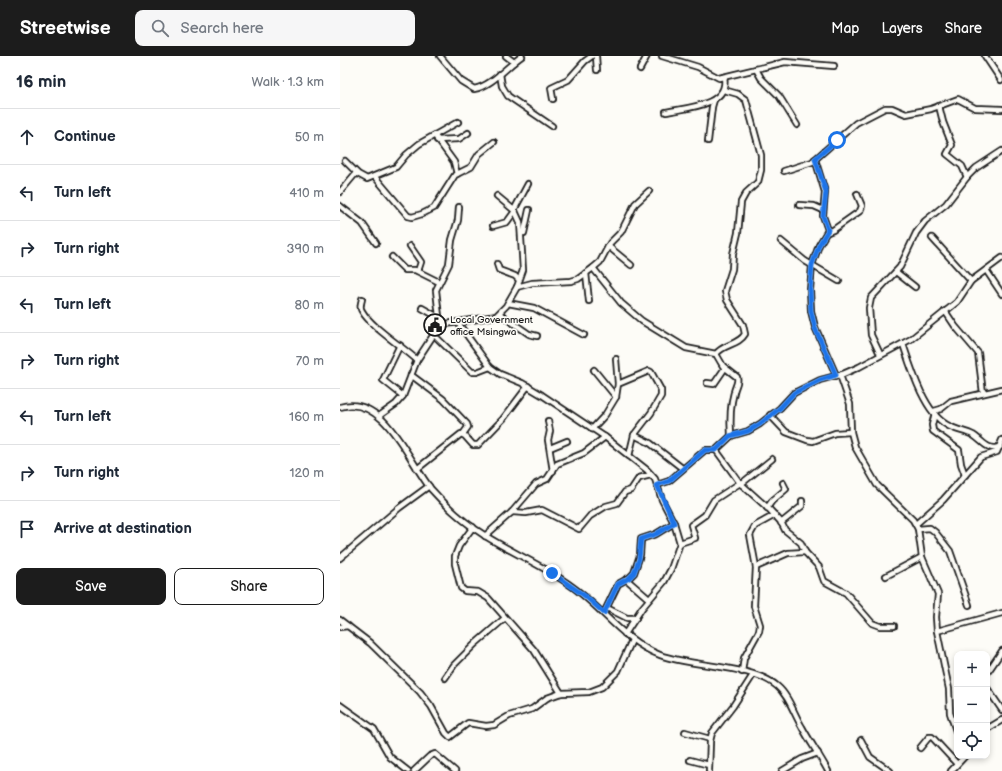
<!DOCTYPE html>
<html lang="en">
<head>
<meta charset="utf-8">
<style>
	body { margin:0; font-family:"Balsamiq Sans",sans-serif; background:#f6f6f7; color:#1f2937 }
	.controls { position:absolute; right:12px; bottom:12px; display:grid; overflow:hidden; border-radius:8px; box-shadow:0 2px 6px #0003 }
	.controls button { width:36px; height:36px; display:grid; place-items:center; padding:0; border:0; border-bottom:1px solid #e0e1e3; background:#fff; color:#1f2937; font:20px sans-serif }
	.stop { position:absolute; width:12px; height:12px; margin:-9px; border:3px solid #1a73e8; border-radius:50%; background:#fff }
	.stop.end { background:#1a73e8; border-color:#fff; box-shadow:0 1px 4px #0008 }
	.list { margin:0; padding:0; list-style:none }
	h2 { display:flex; justify-content:space-between; align-items:center; height:52px; margin:0; padding:0 16px; font-size:17px }
	h2 small { font-size:13px; font-weight:400; color:#747a83 }
	.list li { display:grid; grid-template-columns:26px 1fr auto; gap:12px; align-items:center; box-sizing:border-box; height:56px; padding:0 16px; border-top:1px solid #e0e1e3 }
	.list b { display:block; font-size:15px; white-space:nowrap }
	.list em { font-size:13px; font-style:normal; color:#747a83 }
	.actions { display:flex; gap:8px; padding:12px 16px }
	.actions a { flex:1; padding:9px 0; border:1px solid #1c1c1c; border-radius:8px; text-align:center; font-size:14px; color:#1c1c1c }
	.actions .main { background:#1c1c1c; color:#fff }
	.icon { flex:none; width:22px; height:22px; fill:none; stroke:currentColor; stroke-width:2; stroke-linecap:round; stroke-linejoin:round }
	.map { position:relative; flex:none; width:662px; height:715px; overflow:hidden }
	header { display:flex; align-items:center; gap:24px; box-sizing:border-box; height:56px; padding:0 20px; background:#1c1c1c; color:#fff }
	header strong { font-size:19px }
	nav { display:flex; gap:22px; margin-inline-start:auto; font-size:14px }
	.search { width:280px; height:36px; background:#f6f6f7; display:flex; align-items:center; gap:10px; box-sizing:border-box; padding:0 14px; border-radius:8px; color:#747a83; font-size:15px }
	main { display:flex }
	aside { flex:1; background:#fff }
	.map>svg:first-child { display:block }
	.lines { fill:none; stroke-linecap:round; stroke-linejoin:round }
	.minor-casing { stroke:#1c1c1c; stroke-width:8 }
	.minor { stroke:#fdfcf7; stroke-width:4.5 }
	.route { stroke:#1a73e8; stroke-width:5 }
	.labels { text-anchor:middle; stroke-width:3.5; stroke-linejoin:round; paint-order:stroke }
	.poi-label { font-size:10px; fill:#1c1c1c; stroke:#fdfcf7; text-anchor:start }
</style>
</head>
<body>
<header>
<strong>Streetwise</strong>
<div class="search"><svg class="icon" aria-label="search" viewBox="0 0 24 24"><circle cx="10" cy="10" r="6"/><path d="M15 15l6 6"/></svg>Search here</div>
<nav><a>Map</a><a>Layers</a><a>Share</a></nav>
</header>
<main>
<aside>
<h2>16 min<small>Walk · 1.3 km</small></h2>
<ul class="list">
<li><svg class="icon" aria-label="ahead" viewBox="0 0 24 24"><path d="M12 20V5M6 11l6-6 6 6"/></svg><div><b>Continue</b></div><em>50 m</em></li>
<li><svg class="icon" aria-label="left" viewBox="0 0 24 24"><path d="M17 20v-9H6M10 6l-5 5 5 5"/></svg><div><b>Turn left</b></div><em>410 m</em></li>
<li><svg class="icon" aria-label="right" viewBox="0 0 24 24"><path d="M7 20v-9h11M14 6l5 5-5 5"/></svg><div><b>Turn right</b></div><em>390 m</em></li>
<li><svg class="icon" aria-label="left" viewBox="0 0 24 24"><path d="M17 20v-9H6M10 6l-5 5 5 5"/></svg><div><b>Turn left</b></div><em>80 m</em></li>
<li><svg class="icon" aria-label="right" viewBox="0 0 24 24"><path d="M7 20v-9h11M14 6l5 5-5 5"/></svg><div><b>Turn right</b></div><em>70 m</em></li>
<li><svg class="icon" aria-label="left" viewBox="0 0 24 24"><path d="M17 20v-9H6M10 6l-5 5 5 5"/></svg><div><b>Turn left</b></div><em>160 m</em></li>
<li><svg class="icon" aria-label="right" viewBox="0 0 24 24"><path d="M7 20v-9h11M14 6l5 5-5 5"/></svg><div><b>Turn right</b></div><em>120 m</em></li>
<li><svg class="icon" aria-label="arrive" viewBox="0 0 24 24"><path d="M6 21V4h12l-3 4 3 4H6"/></svg><div><b>Arrive at destination</b></div></li>
</ul>
<div class="actions"><a class="main">Save</a><a>Share</a></div>
</aside>
<div class="map">
<svg width="662" height="715" viewBox="0 0 662 715">
	<rect width="100%" height="100%" fill="#fdfcf7"/>
	<filter id="ink" filterUnits="userSpaceOnUse"><feTurbulence type="fractalNoise" baseFrequency=".025" numOctaves="2"/><feDisplacementMap in="SourceGraphic" scale="8" xChannelSelector="R" yChannelSelector="G"/><feConvolveMatrix kernelMatrix="1 2 1 2 8 2 1 2 1" color-interpolation-filters="sRGB"/></filter>
	<g filter="url(#ink)">
		<g class="lines">
			<g class="minor-casing">
				<g id="minor">
					<path d="M 100,0 L 121,25 L 134,33 C 152,30 167,10 182,0"/>
					<path d="M 166,0 L 174,6"/>
					<path d="M 256,0 L 257,14"/>
					<path d="M 322,0 L 358,11 L 379,22 L 445,6 L 494,10"/>
					<path d="M 645,0 L 661,24"/>
					<path d="M 300,13 L 307,0"/>
					<path d="M 416,13 L 421,22 L 439,40 L 457,69"/>
					<path d="M 160,18 L 162,30 L 168,40 L 212,70"/>
					<path d="M 213,43 L 211,32 L 228,24 L 245,5 L 252,0"/>
					<path d="M 599,50 L 603,66 L 612,89 L 607,98 L 622,110 L 627,121"/>
					<path d="M 326,56 C 345,52 390,50 384,21"/>
					<path d="M 95,80 L 114,106 L 117,118"/>
					<path d="M 97,84 L 119,83 L 128,77"/>
					<path d="M 368,85 L 372,51 L 374,44"/>
					<path d="M 475,103 L 485,136 L 483,160 L 488,174 L 479,189 L 472,209 L 470,234 L 471,255 L 475,271 L 496,319"/>
					<path d="M 5,105 L 17,117"/>
					<path d="M 444,115 L 472,106 L 516,67 L 545,52 L 552,52 L 566,58 L 591,53 L 618,43 L 635,52 L 662,53"/>
					<path d="M 35,121 L 68,160 L 72,161 L 82,158 L 94,152 L 115,119 L 131,111 L 139,98 L 154,86"/>
					<path d="M 0,136 L 16,117 L 27,123 L 56,111 L 66,99 L 79,88 L 118,66"/>
					<path d="M 459,149 L 474,150 L 483,154"/>
					<path d="M 0,150 L 22,167 L 36,187"/>
					<path d="M 174,154 L 188,128"/>
					<path d="M 153,170 L 167,166 L 175,155"/>
					<path d="M 488,176 L 493,174 L 520,155 L 522,150 L 517,138"/>
					<path d="M 184,177 L 189,154"/>
					<path d="M 592,182 L 631,225"/>
					<path d="M 441,185 L 465,205 L 499,225"/>
					<path d="M 70,190 L 81,206 L 78,215"/>
					<path d="M 268,190 L 291,209"/>
					<path d="M 52,201 L 65,214 L 75,214 L 99,226"/>
					<path d="M 157,208 L 159,214 L 175,220 L 179,224"/>
					<path d="M 253,212 L 281,247 L 302,265 L 346,292 L 376,298 L 383,310 L 397,321 C 399,326 395,330 394,336 C 390,350 390,366 391,380"/>
					<path d="M 646,214 L 662,238"/>
					<path d="M 556,216 L 575,231"/>
					<path d="M 246,217 L 249,245"/>
					<path d="M 177,231 L 192,227 L 231,225 L 238,223 L 253,212 L 260,206 L 270,187 L 281,176 L 295,148 L 309,135"/>
					<path d="M 22,243 C 21,248 19,251 22,255 C 31,271 63,291 77,304"/>
					<path d="M 168,247 L 194,252 L 244,279"/>
					<path d="M 82,252 L 98,261"/>
					<path d="M 605,255 L 615,270 L 638,297 L 643,337"/>
					<path d="M 160,258 L 189,278 L 197,280"/>
					<path d="M 118,267 L 150,311 L 160,318 L 182,327 L 202,339 L 265,381 L 307,414 L 315,423 L 322,444 L 334,467 L 340,487"/>
					<path d="M 100,269 L 96,234 L 109,208 L 112,184 L 118,164 L 119,151"/>
					<path d="M 93,278 L 132,316 L 137,316 L 150,311"/>
					<path d="M 563,288 C 571,312 584,356 607,369 C 615,374 625,375 633,379 C 643,385 647,395 660,391"/>
					<path d="M 60,289 L 43,324 L 63,340"/>
					<path d="M 376,298 C 383,288 399,289 405,278 L 403,269 L 387,244 L 385,235 L 392,213 L 393,198 L 398,177 L 401,146 L 406,137 L 418,126 L 421,114 L 421,99 L 406,44 L 398,38 L 384,34"/>
					<path d="M 540,298 L 531,279 L 529,252 L 531,242 L 560,211 L 576,177 L 585,165 L 606,148 L 627,121 L 636,112 L 662,95"/>
					<path d="M 276,303 L 278,328"/>
					<path d="M 254,314 L 276,341"/>
					<path d="M 71,319 L 103,343 L 127,368 L 128,371 L 123,378"/>
					<path d="M 500,319 L 510,348 L 511,376 L 515,391 L 537,429 L 573,464 L 578,473 L 582,501 L 598,538 L 596,561 L 597,575 L 609,633 L 610,657 L 617,678"/>
					<path d="M 367,327 L 374,328 L 385,312"/>
					<path d="M 0,351 C 44,337 69,406 91,433 C 106,450 125,467 144,479 C 172,497 203,509 230,529 C 262,551 283,585 320,599 C 352,611 413,609 437,630 C 449,640 454,658 462,671 C 470,686 480,700 488,715"/>
					<path d="M 594,355 L 601,353 L 611,345 L 662,333"/>
					<path d="M 595,357 L 592,369 L 593,375 L 619,394 L 621,408 L 625,419"/>
					<path d="M 430,359 L 446,376 L 467,384 L 473,385 L 495,377 L 511,376"/>
					<path d="M 39,360 L 56,348 L 63,340 L 77,304 L 100,269 L 156,260 L 166,250 L 177,231 L 183,214 L 180,166 L 175,155 L 157,140"/>
					<path d="M 208,365 L 210,375 L 208,384 L 213,415"/>
					<path d="M 252,373 L 265,359 L 276,341 L 278,328 L 309,315 L 311,316 L 321,334 L 321,340 L 311,357 L 294,379 L 289,400"/>
					<path d="M 294,379 L 310,387 L 342,412"/>
					<path d="M 210,392 L 227,385"/>
					<path d="M 77,413 L 121,378 L 125,380 L 133,389 L 138,389 L 163,363 L 188,330"/>
					<path d="M 401,428 L 432,403"/>
					<path d="M 317,429 L 329,425 L 365,394 L 376,394"/>
					<path d="M 427,452 L 432,445 L 446,433 L 443,427"/>
					<path d="M 172,456 L 186,457 L 202,454 L 239,473 L 250,460 L 266,450 L 277,447 L 285,436 L 291,434 L 299,422 L 311,419"/>
					<path d="M 441,467 L 462,450 L 462,445"/>
					<path d="M 576,468 L 603,444 L 641,401 L 657,396 L 662,384"/>
					<path d="M 133,471 L 119,490 L 115,500 L 115,508 L 121,532 L 125,535 L 138,536 L 148,542 L 194,594 L 221,637"/>
					<path d="M 578,473 L 590,472 L 595,476 L 610,495 L 629,549"/>
					<path d="M 145,480 L 172,456 L 196,428 L 207,423 L 217,408 L 244,397 L 265,381"/>
					<path d="M 0,502 L 59,452 L 89,430"/>
					<path d="M 416,511 L 448,497 L 465,496"/>
					<path d="M 546,520 L 582,501"/>
					<path d="M 286,523 L 309,543"/>
					<path d="M 267,552 L 287,562 L 296,562"/>
					<path d="M 264,557 L 278,528 L 289,522 L 294,517 L 300,499 L 301,483 L 316,478 L 334,467"/>
					<path d="M 0,564 L 30,587 L 80,636 L 91,650 L 106,677 L 110,681 L 128,667 L 146,670 L 154,669 L 169,660 L 192,653 L 207,642 L 221,637 L 249,636 L 262,631 L 278,615 L 292,584"/>
					<path d="M 554,570 L 540,570 L 532,567 L 506,537 L 484,525 L 479,511 L 465,496 L 461,487 L 445,474 L 441,466 L 429,453 L 400,427 L 376,394 L 391,380 L 408,375 L 420,368 L 440,352 L 454,337 L 480,324 L 503,318 L 519,311 L 571,283 L 617,246 L 631,225 L 662,202"/>
					<path d="M 0,571 L 8,570"/>
					<path d="M 597,575 L 662,557"/>
					<path d="M 285,578 L 302,552 L 324,526 L 331,513 L 340,487 L 355,482 L 351,469 L 365,459 L 374,444 L 400,427"/>
					<path d="M 402,616 L 404,602 L 419,575 L 420,569 L 414,550 L 416,511 L 410,479 L 415,470 L 435,459"/>
					<path d="M 647,617 L 662,595"/>
					<path d="M 105,622 L 114,609 L 135,588 L 165,562"/>
					<path d="M 647,632 L 662,654"/>
					<path d="M 0,649 L 34,673 L 50,701 L 68,715"/>
					<path d="M 647,673 L 662,664"/>
					<path d="M 345,676 L 370,683"/>
					<path d="M 521,684 L 530,701 L 550,715"/>
					<path d="M 580,692 L 589,681 L 592,681 L 617,708"/>
					<path d="M 350,704 L 369,709"/>
					<path d="M 74,715 L 90,700 L 95,698 L 115,715"/>
					<path d="M 369,715 L 370,685 L 372,677 L 393,650 L 413,619"/>
					<path d="M 442,715 L 462,703 L 478,697"/>
					<path d="M 611,715 L 625,700"/>
				</g>
			</g>
			<use href="#minor" class="minor"/>
		</g>
	</g>
	<g class="lines" filter="url(#ink)">
		<path class="route" d="M 212,517 L 245,540 L 264,557 L 278,528 L 289,522 L 294,517 L 299,503 L 301,483 L 316,478 L 334,467 L 317,429 L 329,425 L 365,394 L 376,394 L 390,380 L 408,375 L 420,368 L 440,352 L 454,337 L 480,324 L 496,319 L 475,272 L 471,255 L 470,234 L 472,209 L 479,189 L 488,174 L 483,160 L 486,136 L 475,103 L 497,84"/>
	</g>
	<defs>
		<g id="civic-ring" transform="scale(1.15)"><circle r="9.5" fill="#fdfcf7" stroke="#1c1c1c" stroke-width="1.5"/><path d="M-.6-6.5H3V-4.5H.6V-3L4-1V1h2V6H-6V1h2V-1L-.6-3ZM-1.2 2.5V6h2.4V2.5Z" fill="#1c1c1c"/></g>
	</defs>
	<g fill-rule="evenodd">
		<use href="#civic-ring" x="95" y="269"/>
	</g>
	<g class="labels">
		<g class="poi-label">
			<text x="110" y="267">Local Government<tspan x="110" dy="12">office Msingwa</tspan></text>
		</g>
	</g>
</svg>
<div class="controls">
<button>+</button>
<button>−</button>
<button><svg class="icon" aria-label="locate" viewBox="0 0 24 24"><circle cx="12" cy="12" r="6"/><path d="M12 2v4M12 18v4M2 12h4M18 12h4"/></svg></button>
</div>
<div class="stop" style="left:497px;top:84px"></div>
<div class="stop end" style="left:212px;top:517px"></div>
</div>
</main>
</body>
</html>
